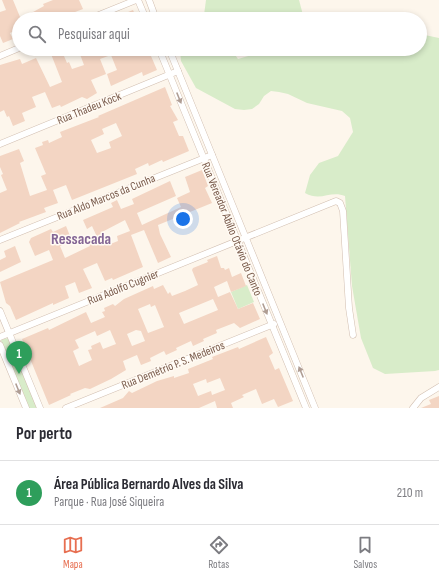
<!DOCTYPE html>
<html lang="pt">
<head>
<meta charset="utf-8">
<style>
	body { margin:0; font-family:"Sofia Sans Condensed",sans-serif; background:#f2f2f3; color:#2b2b33 }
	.you { position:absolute; left:183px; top:219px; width:14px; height:14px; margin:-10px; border:3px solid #fff; border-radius:50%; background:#1a73e8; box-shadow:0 0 0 6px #1a73e833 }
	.badge { display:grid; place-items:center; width:26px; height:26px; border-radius:50%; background:#e76f51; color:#fff; font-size:13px; font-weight:700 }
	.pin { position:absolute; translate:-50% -33px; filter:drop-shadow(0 1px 2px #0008) }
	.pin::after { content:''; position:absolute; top:21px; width:14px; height:12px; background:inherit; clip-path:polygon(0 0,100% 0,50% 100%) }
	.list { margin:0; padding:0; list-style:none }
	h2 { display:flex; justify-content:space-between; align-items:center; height:52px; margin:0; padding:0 16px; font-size:17px }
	h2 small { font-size:13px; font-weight:400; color:#7c7c81 }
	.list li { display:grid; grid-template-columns:26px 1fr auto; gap:12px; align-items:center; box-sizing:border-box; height:64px; padding:0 16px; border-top:1px solid #e1e1e2 }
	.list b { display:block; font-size:15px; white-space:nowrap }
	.list p { margin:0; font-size:13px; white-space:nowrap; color:#7c7c81 }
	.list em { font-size:13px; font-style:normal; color:#7c7c81 }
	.icon { flex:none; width:22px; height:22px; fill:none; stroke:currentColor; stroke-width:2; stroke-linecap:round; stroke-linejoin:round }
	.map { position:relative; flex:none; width:439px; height:408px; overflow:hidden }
	.search { position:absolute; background:#fff; box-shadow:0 2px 6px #0003; left:12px; right:12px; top:12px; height:44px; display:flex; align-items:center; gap:10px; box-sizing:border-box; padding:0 14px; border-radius:22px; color:#7c7c81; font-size:15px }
	.sheet { height:116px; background:#fff }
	nav { display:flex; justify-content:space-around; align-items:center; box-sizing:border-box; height:56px; border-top:1px solid #e1e1e2; background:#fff; font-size:11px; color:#7c7c81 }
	nav a { display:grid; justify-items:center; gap:2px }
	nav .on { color:#e76f51 }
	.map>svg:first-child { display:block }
	.green { fill:#d8ecc9 }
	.building { fill:#f3d5c3; fill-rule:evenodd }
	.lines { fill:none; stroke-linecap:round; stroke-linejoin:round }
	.minor-casing { stroke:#d1beb0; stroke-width:7 }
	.minor { stroke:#fff; stroke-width:6 }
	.oneway { fill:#af9d94 }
	.labels { text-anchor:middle; stroke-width:3; stroke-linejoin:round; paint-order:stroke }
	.street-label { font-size:12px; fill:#7a5c4d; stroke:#fffaf3 }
	.district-label { font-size:16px; font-weight:bold; fill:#846695; stroke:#fffaf3 }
</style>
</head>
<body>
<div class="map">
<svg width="439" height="408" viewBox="0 0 439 408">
	<rect width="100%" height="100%" fill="#fdf6ec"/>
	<g class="green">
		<path d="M 206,0 L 299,0 L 303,15 L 310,19 L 198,19 L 204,15 Z"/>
		<path d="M 420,34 L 439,38 L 439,370 L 435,371 L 385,374 L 373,368 L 361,338 L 352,286 L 345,196 C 330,190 321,202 305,193 L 310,175 L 319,163 L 338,156 L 353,132 L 350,118 L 342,111 L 307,103 L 288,94 L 279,92 L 271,91 L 264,96 L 259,104 L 252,109 L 244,110 L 235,109 L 196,88 L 181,61 L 180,49 L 231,49 L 238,59 L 255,54 L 254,49 L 420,49 Z"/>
		<path d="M 247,285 L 254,302 L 238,309 L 231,292 Z"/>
		<path d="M 8,338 L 37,408 L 29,408 L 1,340 Z"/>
	</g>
	<g class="building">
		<path d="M 2,0 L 13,0 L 20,17 L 33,12 L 44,6 L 43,4 L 53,0 L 79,0 L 83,9 L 62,17 L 63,19 L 19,19 L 19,29 L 10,33 L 13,39 L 3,43 L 0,36 L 0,12 L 6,10 Z"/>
		<path d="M 133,10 L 137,19 L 111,19 Z"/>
		<path d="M 49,49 L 61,49 L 67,63 L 69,62 L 72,69 L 84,65 L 78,49 L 148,49 L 157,70 L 143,76 L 142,72 L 111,86 L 107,74 L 117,70 L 111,55 L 100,59 L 106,74 L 91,80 L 97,93 L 87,99 L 82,97 L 61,107 L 60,105 L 52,108 L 45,92 L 32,97 L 36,107 L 22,113 L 25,121 L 13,126 L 9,116 L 7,117 L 4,110 L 0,112 L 0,65 L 20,59 L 22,64 L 36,58 L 50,87 L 62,82 Z"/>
		<path d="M 165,87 L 172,105 L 170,106 L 178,120 L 173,122 L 179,136 L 183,136 L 189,151 L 163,162 L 162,160 L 149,166 L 148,163 L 135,169 L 137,174 L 72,200 L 66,185 L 53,190 L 58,203 L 44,208 L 46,212 L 19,222 L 20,223 L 0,233 L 0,193 L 7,190 L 1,175 L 3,174 L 0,167 L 0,156 L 19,149 L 24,161 L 20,163 L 30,196 L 47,190 L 41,176 L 46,174 L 35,148 L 43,145 L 42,142 L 48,140 L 49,143 L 62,137 L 60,132 L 99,117 L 98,116 ZM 116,123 L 122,136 L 109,142 L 111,148 L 97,153 L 91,140 L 104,134 L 102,129 Z"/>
		<path d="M 202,170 L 208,186 L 205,188 L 212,203 L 158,225 L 160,234 L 171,257 L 158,263 L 144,230 L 131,235 L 143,267 L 113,280 L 112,278 L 105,281 L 97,263 L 83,269 L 92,288 L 79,293 L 75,282 L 65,286 L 69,298 L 53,305 L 53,303 L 16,320 L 10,306 L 6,303 L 0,282 L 53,260 L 49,250 L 35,256 L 29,242 L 31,238 L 51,229 L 53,232 L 66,226 L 72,241 L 60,246 L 65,258 L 90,246 L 89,243 L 98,239 L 92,226 L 87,229 L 83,220 L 113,207 L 111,203 L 117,200 L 121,209 L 134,204 L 132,199 L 170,181 L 176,196 L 137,213 L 142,225 L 181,207 L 177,198 L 190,192 L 185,177 ZM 125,220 L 130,231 L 117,236 L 118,241 L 108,245 L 102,232 Z"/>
		<path d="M 15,246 L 21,262 L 0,272 L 0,260 L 6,257 L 4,251 Z"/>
		<path d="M 217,256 L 221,268 L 224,268 L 225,270 L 229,268 L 232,277 L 241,273 L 246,286 L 231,292 L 227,281 L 214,287 L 218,297 L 230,292 L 238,309 L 253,303 L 260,319 L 240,328 L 234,323 L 216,330 L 217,333 L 203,339 L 204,341 L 193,346 L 191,341 L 176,348 L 177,350 L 166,355 L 164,351 L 150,358 L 151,361 L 141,365 L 137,355 L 123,361 L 126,370 L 111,379 L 90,389 L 85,388 L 70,394 L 71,395 L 49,405 L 22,339 L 48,328 L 49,330 L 86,312 L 91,323 L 105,317 L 102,312 L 105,311 L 104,308 L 113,304 L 115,306 L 124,299 L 153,286 L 154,289 L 163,285 L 168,294 L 170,292 L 172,296 L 185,291 L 198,285 L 192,270 L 193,268 L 208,262 L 207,260 ZM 213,299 L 218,310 L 184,324 L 179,313 ZM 150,304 L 151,307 L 155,305 L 164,327 L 148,333 L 138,309 ZM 110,330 L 116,344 L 103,349 L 100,342 L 91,346 L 92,349 L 88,350 L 92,360 L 79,366 L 73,351 L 79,348 L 75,340 L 95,331 L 97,336 ZM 136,330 L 141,331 L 145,341 L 132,346 L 127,334 Z"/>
		<path d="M 266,337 L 273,353 L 269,356 L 275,370 L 279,368 L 293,401 L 278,407 L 274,399 L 262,404 L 256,389 L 242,395 L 244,397 L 231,403 L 233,408 L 217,408 L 215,401 L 199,408 L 100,408 L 123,398 L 129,391 L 132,393 L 157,381 L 174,376 L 174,378 L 189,373 L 188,369 L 213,359 L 212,357 L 238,347 L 239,349 ZM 220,378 L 225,390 L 212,395 L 211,391 L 198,396 L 193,384 L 206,379 L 207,383 Z"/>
		<path d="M 439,396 L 439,408 L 421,408 L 431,404 L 429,400 Z"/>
	</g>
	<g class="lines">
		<g class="minor-casing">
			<g id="minor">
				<path d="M 138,0 L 146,19"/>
				<path d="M 149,0 L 156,19"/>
				<path d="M 89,19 L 136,0"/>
				<path d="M 159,49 L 306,408"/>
				<path d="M 169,49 L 315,408"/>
				<path d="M 0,56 L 19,48"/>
				<path d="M 0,144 L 178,71"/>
				<path d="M 0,240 L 212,155"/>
				<path d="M 0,311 L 40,408"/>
				<path d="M 0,337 L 336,201 L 340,203 L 343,211 L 349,308 L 353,335"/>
				<path d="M 0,345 L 26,408"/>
				<path d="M 66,408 L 274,324"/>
				<path d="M 413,408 L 421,398 L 439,387"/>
			</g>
		</g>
		<use href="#minor" class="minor"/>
	</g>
	<defs><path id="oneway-solid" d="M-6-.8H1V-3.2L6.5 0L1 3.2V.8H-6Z"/></defs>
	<g class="oneway">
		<use href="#oneway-solid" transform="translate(179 98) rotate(68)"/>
		<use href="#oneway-solid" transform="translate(265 309) rotate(68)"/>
		<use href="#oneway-solid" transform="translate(301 372) rotate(-112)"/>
		<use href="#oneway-solid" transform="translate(18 389) rotate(68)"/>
	</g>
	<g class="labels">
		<g class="street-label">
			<text transform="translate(89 108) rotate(-22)" y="4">Rua Thadeu Kock</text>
			<text transform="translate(106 197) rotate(-22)" y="4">Rua Aldo Marcos da Cunha</text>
			<text transform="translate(232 229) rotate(68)" y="4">Rua Vereador Abílio Otávio do Canto</text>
			<text transform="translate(123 287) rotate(-22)" y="4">Rua Adolfo Cugnier</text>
			<text transform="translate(173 365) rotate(-22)" y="4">Rua Demétrio P. S. Medeiros</text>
		</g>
		<g class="district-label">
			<text x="81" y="244">Ressacada</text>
		</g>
	</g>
</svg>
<div class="you"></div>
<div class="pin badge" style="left:19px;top:374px;background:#2e9e5b">1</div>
<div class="search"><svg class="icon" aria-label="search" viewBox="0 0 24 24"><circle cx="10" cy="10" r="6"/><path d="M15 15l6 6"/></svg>Pesquisar aqui</div>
</div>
<section class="sheet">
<h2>Por perto<small></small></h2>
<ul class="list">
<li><span class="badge" style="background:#2e9e5b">1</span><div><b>Área Pública Bernardo Alves da Silva</b><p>Parque · Rua José Siqueira</p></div><em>210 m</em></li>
</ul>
</section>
<nav>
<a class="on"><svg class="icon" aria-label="map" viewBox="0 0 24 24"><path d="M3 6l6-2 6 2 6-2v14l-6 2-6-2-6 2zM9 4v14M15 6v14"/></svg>Mapa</a>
<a><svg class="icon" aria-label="directions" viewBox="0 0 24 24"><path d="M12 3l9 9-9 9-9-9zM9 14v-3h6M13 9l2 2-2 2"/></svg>Rotas</a>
<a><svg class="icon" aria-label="saved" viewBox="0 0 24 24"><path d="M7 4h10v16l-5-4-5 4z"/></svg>Salvos</a>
</nav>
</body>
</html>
